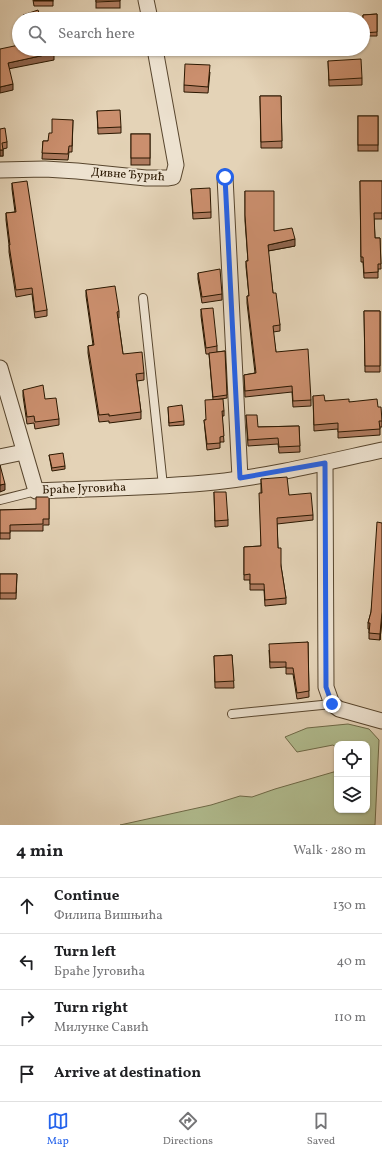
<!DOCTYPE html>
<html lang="en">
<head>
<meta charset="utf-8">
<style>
	body { margin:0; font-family:Vollkorn,serif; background:#f6f6f6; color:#202124 }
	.controls { position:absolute; right:12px; bottom:12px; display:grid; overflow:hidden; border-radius:8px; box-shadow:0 1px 3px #0004 }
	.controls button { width:36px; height:36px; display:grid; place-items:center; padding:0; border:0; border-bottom:1px solid #e0e0e0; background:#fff; color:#202124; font:20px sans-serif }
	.stop { position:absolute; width:12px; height:12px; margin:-9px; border:3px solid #2563eb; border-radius:50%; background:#fff }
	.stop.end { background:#2563eb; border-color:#fff; box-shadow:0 1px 4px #0008 }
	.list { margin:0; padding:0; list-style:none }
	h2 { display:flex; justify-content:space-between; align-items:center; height:52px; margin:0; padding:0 16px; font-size:17px }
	h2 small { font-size:13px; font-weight:400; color:#757577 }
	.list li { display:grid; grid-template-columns:26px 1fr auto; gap:12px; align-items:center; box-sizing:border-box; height:56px; padding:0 16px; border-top:1px solid #e0e0e0 }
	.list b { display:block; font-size:15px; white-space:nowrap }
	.list p { margin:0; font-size:13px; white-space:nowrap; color:#757577 }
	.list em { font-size:13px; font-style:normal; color:#757577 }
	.icon { flex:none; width:22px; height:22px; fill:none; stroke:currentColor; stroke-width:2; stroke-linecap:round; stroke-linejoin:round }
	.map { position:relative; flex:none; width:382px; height:825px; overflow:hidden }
	.search { position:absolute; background:#fff; box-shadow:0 1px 3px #0004; left:12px; right:12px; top:12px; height:44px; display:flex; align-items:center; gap:10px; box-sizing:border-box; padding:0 14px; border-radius:22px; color:#757577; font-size:15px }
	.sheet { height:276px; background:#fff }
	nav { display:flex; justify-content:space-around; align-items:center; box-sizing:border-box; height:56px; border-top:1px solid #e0e0e0; background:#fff; font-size:11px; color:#757577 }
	nav a { display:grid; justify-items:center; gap:2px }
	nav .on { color:#2563eb }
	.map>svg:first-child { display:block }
	.green { fill:#b1bd90; stroke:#6e6a48 }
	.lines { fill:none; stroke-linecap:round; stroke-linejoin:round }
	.lane-casing { stroke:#58462e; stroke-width:10 }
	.street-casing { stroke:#58462e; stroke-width:17 }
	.lane { stroke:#ede2d0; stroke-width:8 }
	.street { stroke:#ede2d0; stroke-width:15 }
	.wall { fill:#af7b5f; stroke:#2a1700 }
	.shaded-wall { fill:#8e644d; stroke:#2a1700 }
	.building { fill:#cb8f6e; stroke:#2a1700 }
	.route { stroke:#2563eb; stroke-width:5 }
	.labels { text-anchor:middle; stroke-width:4; stroke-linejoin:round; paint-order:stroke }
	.street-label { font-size:12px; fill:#2a1700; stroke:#ede2d0 }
</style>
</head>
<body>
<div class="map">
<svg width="382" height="825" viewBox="0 0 382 825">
	<rect width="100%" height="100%" fill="#e4d3b7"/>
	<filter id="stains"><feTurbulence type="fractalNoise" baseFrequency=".005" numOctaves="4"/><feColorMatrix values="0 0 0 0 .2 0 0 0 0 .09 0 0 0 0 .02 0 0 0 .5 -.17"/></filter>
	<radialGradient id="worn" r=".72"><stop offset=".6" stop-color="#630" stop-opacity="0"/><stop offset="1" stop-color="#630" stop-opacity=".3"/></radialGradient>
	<path class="green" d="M 348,724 L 369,729 L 379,740 L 375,825 L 120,825 L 211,805 L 240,796 L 252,797 L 275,789 L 337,771 L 337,810 L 367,810 L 367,744 L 337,744 L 337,748 L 333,745 L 297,752 L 285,737 L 307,728 Z"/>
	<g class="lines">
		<g class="lane-casing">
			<g id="lane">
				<path d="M 143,298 L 163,486"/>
				<path d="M 0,500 L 36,491"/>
				<path d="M 232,714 L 332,704"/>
			</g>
		</g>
		<g class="street-casing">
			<g id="street">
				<path d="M 146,0 L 150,19"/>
				<path d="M 0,170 L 45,169 L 77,171 L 146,178 L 167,178 L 173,177 L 176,165 L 155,49"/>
				<path d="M 225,177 L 240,478"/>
				<path d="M 0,368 L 36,491 C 95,488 156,488 215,482 C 271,476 327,462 382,450"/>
				<path d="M 0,457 L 24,452"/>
				<path d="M 325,463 L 326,687 L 332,704 L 339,709 L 382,721"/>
			</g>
		</g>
		<use href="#lane" class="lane"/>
		<use href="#street" class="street"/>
	</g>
	<g class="wall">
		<path d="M 33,0 L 53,0 L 53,6 L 34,6 Z"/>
		<rect x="96" y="0" width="24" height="8"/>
		<path d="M 377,14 L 377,36 L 363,36 L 363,15 Z"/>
		<path d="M 328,61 L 362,78 L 362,85 L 329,86 Z"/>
		<path d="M 210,72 L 208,93 L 184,92 L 184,85 Z"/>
		<path d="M 260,96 L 281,96 L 282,148 L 261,148 Z"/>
		<path d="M 97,111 L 121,127 L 121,133 L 98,134 Z"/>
		<rect x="358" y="116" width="20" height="35"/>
		<path d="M 73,120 L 72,152 L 69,152 L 68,160 L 42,159 L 43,141 L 48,141 L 52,133 Z"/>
		<path d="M 0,129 L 7,142 L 7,148 L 3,149 L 3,156 L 0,156 Z"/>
		<rect x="131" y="134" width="19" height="31"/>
		<path d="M 360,181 L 382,181 L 382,219 L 374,219 L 375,238 L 380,238 L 381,269 L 378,269 L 378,278 L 364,278 L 363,262 L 361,262 Z"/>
		<path d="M 12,183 L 47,310 L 47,316 L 35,318 L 32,294 L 16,297 L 9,252 L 9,245 L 6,220 L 6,213 L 15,212 L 12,189 Z"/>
		<path d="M 191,189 L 211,212 L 211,218 L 193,219 Z"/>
		<path d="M 245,191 L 274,231 L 295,246 L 268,251 L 273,293 L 280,325 L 280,331 L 273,332 L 276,352 L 311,400 L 311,406 L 293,407 L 292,392 L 245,397 L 244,375 L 255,373 L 247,303 L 247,296 L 249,296 L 246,267 L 246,261 L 248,261 L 245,221 Z"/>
		<path d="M 198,273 L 222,294 L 222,300 L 202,303 L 198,279 Z"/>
		<path d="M 86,290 L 119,311 L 119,318 L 118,318 L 123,354 L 144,373 L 144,380 L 137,381 L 141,412 L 141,419 L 109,423 L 109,421 L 99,422 L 88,353 L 88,346 L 93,345 L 86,296 Z"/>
		<path d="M 201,309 L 217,346 L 217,352 L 225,351 L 227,398 L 215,400 L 224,411 L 224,416 L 222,416 L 224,442 L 220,442 L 220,448 L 207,450 L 204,420 L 206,420 L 213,400 L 209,354 L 206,354 L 201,316 Z"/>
		<path d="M 364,311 L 380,311 L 380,372 L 365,372 Z"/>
		<path d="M 23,390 L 45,399 L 59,419 L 59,425 L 35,429 L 34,423 L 27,424 L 23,396 Z"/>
		<path d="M 313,396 L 325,401 L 349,402 L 378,407 L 382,421 L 382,427 L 380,427 L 380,435 L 338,438 L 338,429 L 314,431 Z"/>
		<path d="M 168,407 L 184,421 L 184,425 L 169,426 Z"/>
		<path d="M 246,415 L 258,427 L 299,426 L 300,452 L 279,453 L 278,444 L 248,446 Z"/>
		<path d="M 49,455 L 65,466 L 65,469 L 52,471 Z"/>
		<path d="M 261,479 L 289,495 L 313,515 L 313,520 L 277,524 L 278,548 L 281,566 L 286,598 L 286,604 L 265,606 L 264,590 L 250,590 L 250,580 L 244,580 L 244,547 L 261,546 Z"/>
		<path d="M 214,492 L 228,520 L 228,526 L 215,527 Z"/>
		<path d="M 49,497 L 49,525 L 43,525 L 43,531 L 10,531 L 10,539 L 0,539 L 0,510 L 36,509 Z"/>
		<path d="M 382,523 L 382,618 L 380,640 L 369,639 L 369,629 L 368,629 L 368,623 L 371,612 Z"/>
		<path d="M 0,574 L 17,574 L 16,599 L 0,599 Z"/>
		<path d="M 308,642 L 309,697 L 297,699 L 293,674 L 286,674 L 286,667 L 270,668 L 269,650 Z"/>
		<path d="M 232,655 L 234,688 L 215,688 L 214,656 Z"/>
	</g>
	<g class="shaded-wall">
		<path d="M 54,53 L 54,60 L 8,69 L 8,63 Z"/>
		<path d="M 13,84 L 13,90 L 0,93 L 0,87 Z"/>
		<rect x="0" y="150" width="3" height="6"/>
		<path d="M 295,239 L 295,246 L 268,251 L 268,245 Z"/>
		<path d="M 5,484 L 5,490 L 0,492 L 0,485 Z"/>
		<path d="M 382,612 L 382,618 L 380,640 L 380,634 Z"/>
	</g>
	<g class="building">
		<rect x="34" y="0" width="19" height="1"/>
		<path d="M 96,0 L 120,0 L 120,1 L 96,2 Z"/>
		<path d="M 38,10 L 41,19 L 25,19 L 23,15 Z"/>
		<path d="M 377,14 L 377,32 L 363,33 L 363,15 Z"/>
		<path d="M 19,45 L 19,49 L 53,49 L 54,53 L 8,63 L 13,84 L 0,87 L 0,49 Z"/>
		<path d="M 361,59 L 362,78 L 329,80 L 328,61 Z"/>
		<path d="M 185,64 L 210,65 L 208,87 L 184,85 Z"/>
		<path d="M 260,96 L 281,96 L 282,141 L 261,142 Z"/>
		<path d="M 120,110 L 121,127 L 98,128 L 97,111 Z"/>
		<rect x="358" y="116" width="20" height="29"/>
		<path d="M 52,119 L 73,120 L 72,146 L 69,146 L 68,154 L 42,153 L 43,141 L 48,141 L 49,133 L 52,133 Z"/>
		<path d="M 5,128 L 7,142 L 2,143 L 3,150 L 0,150 L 0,129 Z"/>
		<rect x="131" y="134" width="19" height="24"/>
		<path d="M 27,181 L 47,310 L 35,312 L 32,288 L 16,290 L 9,245 L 10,245 L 6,213 L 16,212 L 12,183 Z"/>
		<path d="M 360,181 L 382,181 L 382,213 L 374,213 L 375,238 L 380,238 L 381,264 L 378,264 L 378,272 L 364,273 L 363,257 L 361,257 Z"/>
		<path d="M 210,188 L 211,212 L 193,213 L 191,189 Z"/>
		<path d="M 245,191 L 274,191 L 274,231 L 292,228 L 295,239 L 268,245 L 273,293 L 276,293 L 280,325 L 273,326 L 276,352 L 308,349 L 311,400 L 293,401 L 292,386 L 245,391 L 244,375 L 256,373 L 247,296 L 249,296 L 246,261 L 248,261 L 245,215 Z"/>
		<path d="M 220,269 L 222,294 L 202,297 L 198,273 Z"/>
		<path d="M 115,286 L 119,311 L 117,312 L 123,354 L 142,352 L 144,373 L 136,374 L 141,412 L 109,416 L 109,414 L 99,415 L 88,346 L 94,345 L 86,290 Z"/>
		<path d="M 213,308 L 217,346 L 206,348 L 201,309 Z"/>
		<path d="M 364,311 L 380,311 L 380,366 L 365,366 Z"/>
		<path d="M 225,351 L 227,395 L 213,397 L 209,353 Z"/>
		<path d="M 43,385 L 45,399 L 56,398 L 59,419 L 35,422 L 34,416 L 27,417 L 23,390 Z"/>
		<path d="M 324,395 L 325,401 L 349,399 L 349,402 L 377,399 L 378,407 L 381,407 L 382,421 L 379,421 L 380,429 L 338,432 L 338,423 L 314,425 L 313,396 Z"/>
		<path d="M 223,399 L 224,411 L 222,411 L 224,436 L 220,437 L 220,443 L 207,444 L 204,420 L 206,420 L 205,400 Z"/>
		<path d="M 182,405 L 184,421 L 169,423 L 168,407 Z"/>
		<path d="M 246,415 L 257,415 L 258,427 L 299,426 L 300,446 L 279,447 L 278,438 L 248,440 Z"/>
		<path d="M 63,453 L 65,466 L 52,468 L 49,455 Z"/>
		<path d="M 0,465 L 5,484 L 0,485 Z"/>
		<path d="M 287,477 L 289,495 L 311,493 L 313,515 L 277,518 L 278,548 L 281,548 L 281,566 L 286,598 L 265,600 L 264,584 L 250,584 L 250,574 L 244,575 L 244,547 L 261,546 L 259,493 L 262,493 L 261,479 Z"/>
		<path d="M 214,492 L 226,492 L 228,520 L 215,521 Z"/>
		<path d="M 36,497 L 49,497 L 49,519 L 43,519 L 43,524 L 10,525 L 10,533 L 0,533 L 0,510 L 36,509 Z"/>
		<path d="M 377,522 L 382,523 L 382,612 L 380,634 L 369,633 L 370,623 L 368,623 L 371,612 Z"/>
		<path d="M 0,574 L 17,574 L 16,593 L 0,593 Z"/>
		<path d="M 308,642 L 309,691 L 297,693 L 293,668 L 286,668 L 286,662 L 270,662 L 269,644 Z"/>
		<path d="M 232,655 L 234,681 L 215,682 L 214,656 Z"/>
	</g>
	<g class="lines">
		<path class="route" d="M 225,177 L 240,478 L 325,463 L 326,687 L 332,704"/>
	</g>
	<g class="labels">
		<g class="street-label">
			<text transform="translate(128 174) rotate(4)" y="4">Дивне Ђурић</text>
			<text transform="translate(84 488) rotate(-2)" y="4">Браће Југовића</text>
		</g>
	</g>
	<rect width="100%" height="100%" filter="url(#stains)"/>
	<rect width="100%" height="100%" fill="url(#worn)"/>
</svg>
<div class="controls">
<button><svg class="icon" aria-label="locate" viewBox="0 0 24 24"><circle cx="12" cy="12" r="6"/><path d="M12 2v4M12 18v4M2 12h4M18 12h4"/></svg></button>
<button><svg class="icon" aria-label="layers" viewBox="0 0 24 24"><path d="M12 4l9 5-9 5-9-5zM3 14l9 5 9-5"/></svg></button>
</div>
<div class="stop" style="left:225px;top:177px"></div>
<div class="stop end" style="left:332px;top:704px"></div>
<div class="search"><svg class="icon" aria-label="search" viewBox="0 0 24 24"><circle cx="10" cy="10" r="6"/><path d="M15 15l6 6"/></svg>Search here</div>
</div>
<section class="sheet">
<h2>4 min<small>Walk · 280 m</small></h2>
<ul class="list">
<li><svg class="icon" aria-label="ahead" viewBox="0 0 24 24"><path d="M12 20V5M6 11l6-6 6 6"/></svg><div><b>Continue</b><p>Филипа Вишњића</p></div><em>130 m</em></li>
<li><svg class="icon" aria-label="left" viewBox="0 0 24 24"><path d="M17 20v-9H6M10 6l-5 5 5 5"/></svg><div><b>Turn left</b><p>Браће Југовића</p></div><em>40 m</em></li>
<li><svg class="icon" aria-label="right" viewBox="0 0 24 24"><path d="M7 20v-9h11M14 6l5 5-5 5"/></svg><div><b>Turn right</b><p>Милунке Савић</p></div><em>110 m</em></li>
<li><svg class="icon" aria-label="arrive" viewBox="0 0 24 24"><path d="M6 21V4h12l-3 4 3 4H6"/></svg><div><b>Arrive at destination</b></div></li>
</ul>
</section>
<nav>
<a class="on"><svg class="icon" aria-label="map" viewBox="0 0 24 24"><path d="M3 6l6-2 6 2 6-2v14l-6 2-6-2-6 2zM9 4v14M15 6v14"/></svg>Map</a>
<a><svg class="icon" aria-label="directions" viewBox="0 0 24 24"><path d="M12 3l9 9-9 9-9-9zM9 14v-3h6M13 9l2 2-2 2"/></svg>Directions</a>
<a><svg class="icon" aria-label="saved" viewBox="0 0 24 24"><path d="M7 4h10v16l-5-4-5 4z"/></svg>Saved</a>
</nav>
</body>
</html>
